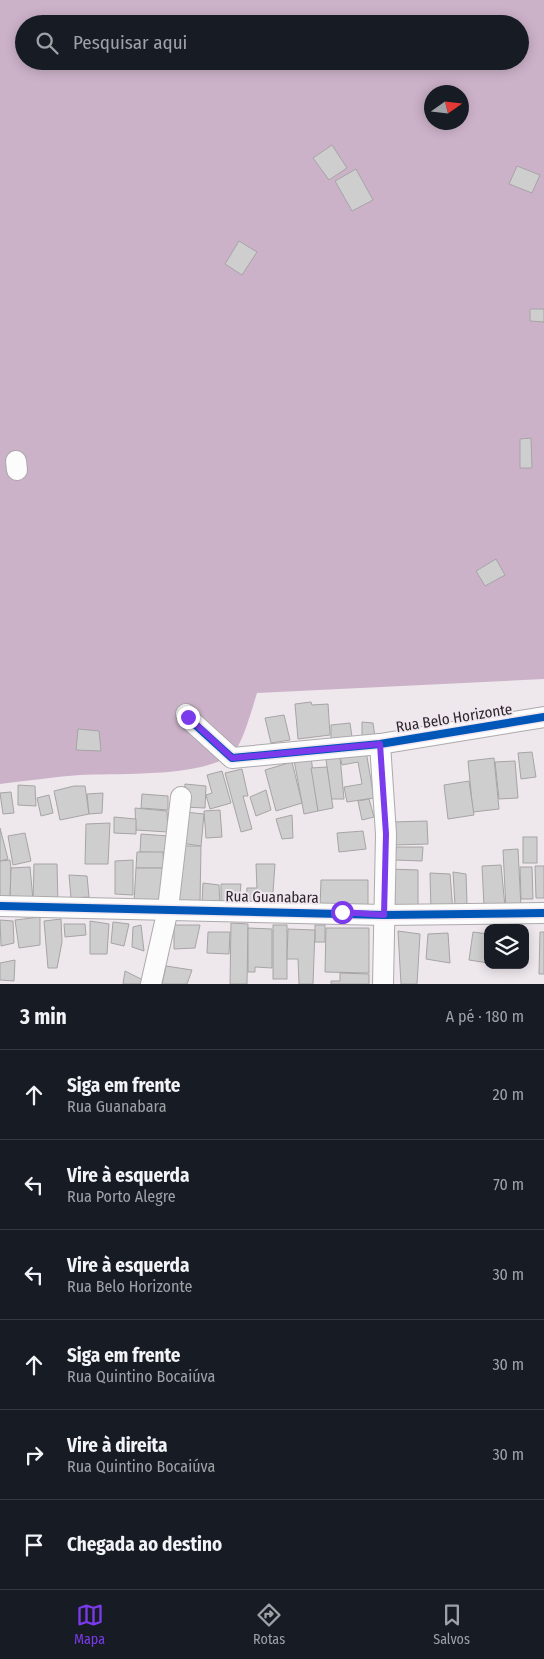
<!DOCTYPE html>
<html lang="pt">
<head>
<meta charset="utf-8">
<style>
	body { margin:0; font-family:"Fira Sans Condensed",sans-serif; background:#20242c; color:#f1f3f6 }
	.controls { position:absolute; right:15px; bottom:15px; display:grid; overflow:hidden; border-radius:10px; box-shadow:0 2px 12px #0003 }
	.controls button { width:45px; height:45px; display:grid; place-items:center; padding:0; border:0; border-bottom:1px solid #363941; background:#171b24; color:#f1f3f6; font:25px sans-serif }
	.compass { position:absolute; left:424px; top:85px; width:45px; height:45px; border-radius:50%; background:#171b24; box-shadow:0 2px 12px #0003; rotate:76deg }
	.stop { position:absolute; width:15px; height:15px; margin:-11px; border:4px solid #7c3aed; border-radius:50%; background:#fff }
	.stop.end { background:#7c3aed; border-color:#fff; box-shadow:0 1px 5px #0008 }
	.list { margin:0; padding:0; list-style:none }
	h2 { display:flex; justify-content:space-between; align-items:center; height:65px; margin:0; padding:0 20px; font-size:21px }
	h2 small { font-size:16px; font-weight:400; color:#9ea1a6 }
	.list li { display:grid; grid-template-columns:32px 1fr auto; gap:15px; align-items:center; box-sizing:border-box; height:90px; padding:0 20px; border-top:1px solid #363941 }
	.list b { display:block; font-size:19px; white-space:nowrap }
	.list p { margin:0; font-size:16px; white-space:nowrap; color:#9ea1a6 }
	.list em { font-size:16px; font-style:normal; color:#9ea1a6 }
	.icon { flex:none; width:28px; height:28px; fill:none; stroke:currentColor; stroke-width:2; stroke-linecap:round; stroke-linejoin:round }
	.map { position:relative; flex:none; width:544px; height:984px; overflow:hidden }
	.search { position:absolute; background:#171b24; box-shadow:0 2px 12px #0003; left:15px; right:15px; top:15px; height:55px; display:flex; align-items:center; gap:12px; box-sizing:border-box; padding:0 18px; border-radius:28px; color:#9ea1a6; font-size:19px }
	.sheet { height:605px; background:#171b24 }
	nav { display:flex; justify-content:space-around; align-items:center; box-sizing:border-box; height:70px; border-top:1px solid #363941; background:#171b24; font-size:14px; color:#9ea1a6 }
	nav a { display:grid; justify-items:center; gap:2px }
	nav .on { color:#7c3aed }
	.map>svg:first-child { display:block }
	.water { fill:#ccb2c9; fill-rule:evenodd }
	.building { fill:#cfcece; stroke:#a6a4a4 }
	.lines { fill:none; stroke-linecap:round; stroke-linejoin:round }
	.minor-casing { stroke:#ada9ac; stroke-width:22 }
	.minor { stroke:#fcfcfc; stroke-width:20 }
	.cycleway-casing { stroke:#f0e6ef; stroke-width:11 }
	.cycleway { stroke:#0057b8; stroke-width:8 }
	.route { stroke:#7c3aed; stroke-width:6 }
	.labels { text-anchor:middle; stroke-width:4; stroke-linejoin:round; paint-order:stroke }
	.street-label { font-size:15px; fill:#2b272a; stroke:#f0e6ef }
</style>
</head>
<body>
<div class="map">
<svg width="544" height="984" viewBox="0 0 544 984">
	<rect width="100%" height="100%" fill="#eee8ed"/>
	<path class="water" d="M 0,0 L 544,0 L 544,679 L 257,693 C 253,706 242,746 233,753 C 204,778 117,773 80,775 C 53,777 26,781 0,784 ZM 24,24 L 520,24 L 520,61 L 24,61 ZM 432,92 L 462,92 L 462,122 L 432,122 Z"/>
	<g class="building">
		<path d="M 332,145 L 347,168 L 329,180 L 313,158 Z"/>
		<path d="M 517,166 L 540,175 L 532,193 L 509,184 Z"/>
		<path d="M 356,169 L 373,200 L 352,211 L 335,181 Z"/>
		<path d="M 239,241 L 257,252 L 242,275 L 225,264 Z"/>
		<path d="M 530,309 L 544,309 L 544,322 L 530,321 Z"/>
		<path d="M 531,438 L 532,468 L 520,468 L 520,439 Z"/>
		<path d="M 496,559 L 505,575 L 485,586 L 476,571 Z"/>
		<path d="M 311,702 L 312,705 L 328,704 L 330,735 L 298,739 L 295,704 Z"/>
		<path d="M 284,715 L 290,740 L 271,743 L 265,718 Z"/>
		<path d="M 362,722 L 373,723 L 375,737 L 362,738 Z"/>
		<path d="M 350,723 L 352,737 L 331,739 L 331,725 Z"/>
		<path d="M 78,729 L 99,731 L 101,751 L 76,750 Z"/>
		<path d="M 366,751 L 374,798 L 347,802 L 344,787 L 362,784 L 358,762 L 342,765 L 340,756 Z"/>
		<path d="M 532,752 L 536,777 L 521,779 L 518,753 Z"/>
		<path d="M 311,757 L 318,811 L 304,814 L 294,760 Z"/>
		<path d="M 340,757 L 344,799 L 331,799 L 326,759 Z"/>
		<path d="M 494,758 L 499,809 L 473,812 L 468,761 Z"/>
		<path d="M 515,761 L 518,798 L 499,799 L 495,762 Z"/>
		<path d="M 292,762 L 302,803 L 276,811 L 265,770 Z"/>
		<path d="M 327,767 L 333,808 L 318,811 L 311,768 Z"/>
		<path d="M 242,769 L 248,796 L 243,796 L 252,829 L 241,832 L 225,773 Z"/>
		<path d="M 222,771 L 231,803 L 210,809 L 206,795 L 212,793 L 207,775 Z"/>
		<path d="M 469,781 L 474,815 L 448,819 L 444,785 Z"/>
		<path d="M 185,784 L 206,786 L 205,808 L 184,807 Z"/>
		<path d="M 18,785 L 35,786 L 36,806 L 18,805 Z"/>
		<path d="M 74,786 L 85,786 L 89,814 L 60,820 L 54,791 Z"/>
		<path d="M 266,790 L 271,810 L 256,816 L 250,797 Z"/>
		<path d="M 11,792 L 14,813 L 3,814 L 0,793 Z"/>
		<path d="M 103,793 L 102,813 L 89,814 L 87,794 Z"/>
		<path d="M 142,794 L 168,796 L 168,810 L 141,808 Z"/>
		<path d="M 49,795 L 53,813 L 41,816 L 37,798 Z"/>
		<path d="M 369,799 L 374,817 L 362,820 L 358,801 Z"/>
		<path d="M 135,808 L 167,811 L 168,832 L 136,830 Z"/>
		<path d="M 220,810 L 222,837 L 206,838 L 204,811 Z"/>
		<path d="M 185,812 L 204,814 L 201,846 L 180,843 Z"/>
		<path d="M 292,815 L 293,838 L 282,839 L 276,819 Z"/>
		<path d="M 114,817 L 136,819 L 136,834 L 114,833 Z"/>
		<path d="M 427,821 L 428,844 L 393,845 L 393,822 Z"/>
		<path d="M 110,823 L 108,864 L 85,864 L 86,824 Z"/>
		<path d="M 0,828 L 8,859 L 0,861 Z"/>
		<path d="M 363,831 L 366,849 L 339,852 L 337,833 Z"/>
		<path d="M 25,833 L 31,861 L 13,865 L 8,836 Z"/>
		<path d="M 141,834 L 169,836 L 168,853 L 140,852 Z"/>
		<rect x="523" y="837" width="14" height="26"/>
		<path d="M 180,846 L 201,846 L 200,902 L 172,901 Z"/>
		<path d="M 396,847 L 423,847 L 422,861 L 395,860 Z"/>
		<path d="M 518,849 L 521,908 L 506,909 L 503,850 Z"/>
		<path d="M 137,852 L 163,852 L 164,868 L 136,868 Z"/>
		<path d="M 10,860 L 11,868 L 10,899 L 0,898 L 0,861 Z"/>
		<path d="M 133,860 L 133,895 L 115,894 L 115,861 Z"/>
		<path d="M 34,864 L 57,864 L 58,904 L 33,902 Z"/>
		<path d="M 256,864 L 275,864 L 272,906 L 246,906 L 247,888 L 257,888 Z"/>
		<path d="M 501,865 L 505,907 L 484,906 L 482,866 Z"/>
		<path d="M 535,866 L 544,866 L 544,898 L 536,898 Z"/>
		<path d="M 30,867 L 33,900 L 10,899 L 11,868 Z"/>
		<path d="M 520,867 L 532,867 L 533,899 L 521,899 Z"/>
		<path d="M 136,868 L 164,868 L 162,903 L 134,902 Z"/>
		<path d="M 389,869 L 418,870 L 418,907 L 390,904 Z"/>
		<path d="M 453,872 L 466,874 L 467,904 L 455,905 Z"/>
		<path d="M 430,873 L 450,874 L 453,912 L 431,911 Z"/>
		<path d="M 69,875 L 87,876 L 89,897 L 71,898 Z"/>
		<path d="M 321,880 L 368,880 L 368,908 L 320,908 Z"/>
		<path d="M 203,883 L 219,885 L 220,906 L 202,903 Z"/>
		<path d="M 221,884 L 241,884 L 239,906 L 221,905 Z"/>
		<path d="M 40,917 L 40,945 L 19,948 L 15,920 Z"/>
		<path d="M 61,919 L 62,942 L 57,968 L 48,968 L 44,921 Z"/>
		<path d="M 0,920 L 13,921 L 14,943 L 1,946 Z"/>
		<path d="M 90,921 L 109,924 L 107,954 L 90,954 Z"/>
		<path d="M 113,922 L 129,924 L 124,946 L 111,943 Z"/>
		<path d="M 231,923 L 248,924 L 247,984 L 230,984 Z"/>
		<path d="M 64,924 L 85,924 L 86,935 L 65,937 Z"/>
		<path d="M 141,925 L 144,951 L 132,947 L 133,927 Z"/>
		<path d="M 174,925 L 200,925 L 195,948 L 174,949 Z"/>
		<rect x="273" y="925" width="14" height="54"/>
		<rect x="315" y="925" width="10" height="17"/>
		<path d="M 248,928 L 272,929 L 272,968 L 255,967 L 255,972 L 248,972 Z"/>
		<path d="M 326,928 L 369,928 L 369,973 L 325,972 Z"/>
		<path d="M 288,929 L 315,930 L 313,984 L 299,984 L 298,959 L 287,959 Z"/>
		<path d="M 398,931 L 420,934 L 417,984 L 401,984 Z"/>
		<path d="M 208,932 L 230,932 L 229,954 L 207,953 Z"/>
		<path d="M 473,932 L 488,934 L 488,963 L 469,960 Z"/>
		<path d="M 540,932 L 544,932 L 544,974 L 539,974 Z"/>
		<path d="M 448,933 L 450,963 L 426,959 L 428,934 Z"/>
		<path d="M 15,960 L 14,981 L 0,980 L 0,963 Z"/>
		<path d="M 166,966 L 192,970 L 187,984 L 162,984 Z"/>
		<path d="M 125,971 L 145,981 L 144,984 L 123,984 Z"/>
		<path d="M 340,973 L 369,974 L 369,984 L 331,984 L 331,981 L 340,981 Z"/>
	</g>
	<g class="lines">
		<g class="minor-casing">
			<g id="minor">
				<path d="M 16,461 L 17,470"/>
				<path d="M 186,714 L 189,719 L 232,758 L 380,744 L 544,717"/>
				<path d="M 380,744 L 386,834 L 383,984"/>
				<path d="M 0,906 L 384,915 L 544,913"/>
				<path d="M 151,984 L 168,909 L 181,797"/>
			</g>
		</g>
		<use href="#minor" class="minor"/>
		<g class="cycleway-casing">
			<g id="cycleway">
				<path d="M 186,714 L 189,719 L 232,758 L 380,744 L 544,717"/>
				<path d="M 0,906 L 384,915 L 544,913"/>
			</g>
		</g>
		<use href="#cycleway" class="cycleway"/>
	</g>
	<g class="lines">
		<path class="route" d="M 188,717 L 232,758 L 380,744 L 386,834 L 384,915 L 342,912"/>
	</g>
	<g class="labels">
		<g class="street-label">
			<text transform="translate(454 718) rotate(-9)" y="5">Rua Belo Horizonte</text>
			<text transform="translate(272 897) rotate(1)" y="5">Rua Guanabara</text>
		</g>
	</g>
</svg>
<div class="controls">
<button><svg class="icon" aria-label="layers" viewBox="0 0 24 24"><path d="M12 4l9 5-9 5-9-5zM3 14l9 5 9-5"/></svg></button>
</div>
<svg class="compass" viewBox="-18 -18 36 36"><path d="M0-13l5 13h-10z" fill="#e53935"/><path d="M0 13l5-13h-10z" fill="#9ea1a6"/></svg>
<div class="stop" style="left:342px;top:912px"></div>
<div class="stop end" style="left:188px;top:717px"></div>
<div class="search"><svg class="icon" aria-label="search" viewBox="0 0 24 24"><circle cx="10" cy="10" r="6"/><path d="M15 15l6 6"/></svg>Pesquisar aqui</div>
</div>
<section class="sheet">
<h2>3 min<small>A pé · 180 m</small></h2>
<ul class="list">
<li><svg class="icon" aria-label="ahead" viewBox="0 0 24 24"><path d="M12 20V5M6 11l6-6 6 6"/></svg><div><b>Siga em frente</b><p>Rua Guanabara</p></div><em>20 m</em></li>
<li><svg class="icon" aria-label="left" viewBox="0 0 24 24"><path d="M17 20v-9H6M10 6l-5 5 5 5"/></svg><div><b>Vire à esquerda</b><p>Rua Porto Alegre</p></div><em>70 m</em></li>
<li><svg class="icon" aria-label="left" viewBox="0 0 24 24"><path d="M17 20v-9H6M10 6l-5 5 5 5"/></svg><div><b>Vire à esquerda</b><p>Rua Belo Horizonte</p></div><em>30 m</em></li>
<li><svg class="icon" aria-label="ahead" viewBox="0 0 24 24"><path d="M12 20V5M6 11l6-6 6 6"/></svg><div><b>Siga em frente</b><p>Rua Quintino Bocaiúva</p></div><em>30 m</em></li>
<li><svg class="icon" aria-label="right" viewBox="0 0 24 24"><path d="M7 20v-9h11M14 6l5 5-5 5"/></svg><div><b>Vire à direita</b><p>Rua Quintino Bocaiúva</p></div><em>30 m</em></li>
<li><svg class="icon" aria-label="arrive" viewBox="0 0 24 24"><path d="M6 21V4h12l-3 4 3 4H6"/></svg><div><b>Chegada ao destino</b></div></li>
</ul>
</section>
<nav>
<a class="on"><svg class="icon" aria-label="map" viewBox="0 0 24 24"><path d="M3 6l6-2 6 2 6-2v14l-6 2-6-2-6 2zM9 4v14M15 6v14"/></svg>Mapa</a>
<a><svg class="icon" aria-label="directions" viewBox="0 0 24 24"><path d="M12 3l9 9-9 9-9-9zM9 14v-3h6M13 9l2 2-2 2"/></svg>Rotas</a>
<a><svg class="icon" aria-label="saved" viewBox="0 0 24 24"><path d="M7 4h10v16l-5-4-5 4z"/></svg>Salvos</a>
</nav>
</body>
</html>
